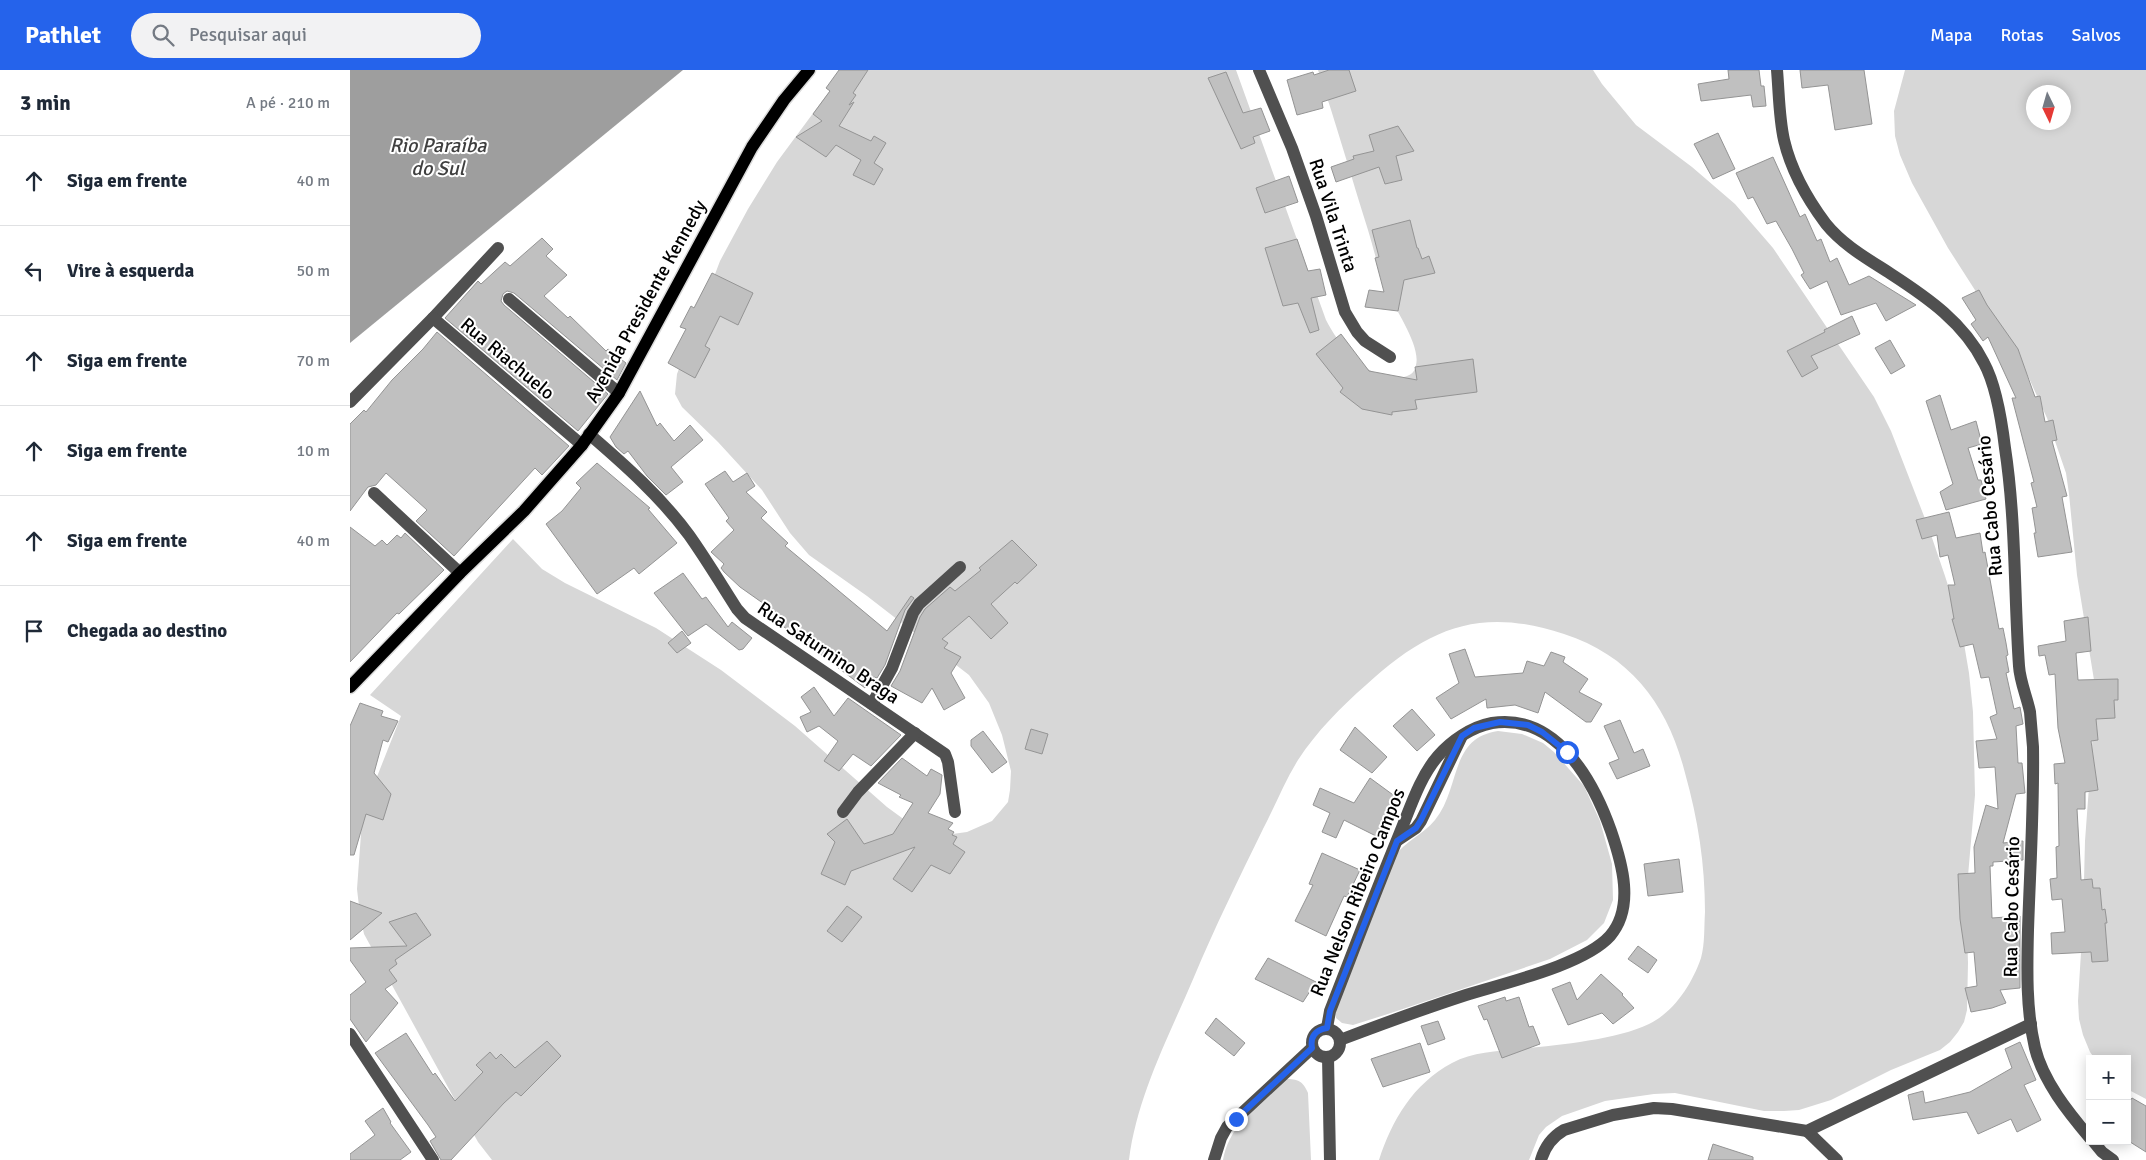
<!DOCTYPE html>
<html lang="pt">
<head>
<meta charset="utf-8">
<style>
	body { margin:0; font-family:Signika,sans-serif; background:#f2f2f3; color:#1f2937 }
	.controls { position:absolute; right:15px; bottom:15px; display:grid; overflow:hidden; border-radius:0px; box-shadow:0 2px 12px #0003 }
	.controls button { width:45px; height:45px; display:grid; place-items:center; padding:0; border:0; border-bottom:1px solid #e0e1e3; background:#fff; color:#1f2937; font:25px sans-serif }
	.compass { position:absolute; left:1676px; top:15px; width:45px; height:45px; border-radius:50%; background:#fff; box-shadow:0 2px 12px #0003; rotate:175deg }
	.stop { position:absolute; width:15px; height:15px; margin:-11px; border:4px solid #2563eb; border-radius:50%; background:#fff }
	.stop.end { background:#2563eb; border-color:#fff; box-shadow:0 1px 5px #0008 }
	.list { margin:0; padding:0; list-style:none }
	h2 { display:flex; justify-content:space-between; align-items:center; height:65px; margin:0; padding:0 20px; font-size:21px }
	h2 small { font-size:16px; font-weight:400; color:#747a83 }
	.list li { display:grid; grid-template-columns:32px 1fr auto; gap:15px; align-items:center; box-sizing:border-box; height:90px; padding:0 20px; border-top:1px solid #e0e1e3 }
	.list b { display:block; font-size:19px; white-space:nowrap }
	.list em { font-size:16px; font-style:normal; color:#747a83 }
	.icon { flex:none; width:28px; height:28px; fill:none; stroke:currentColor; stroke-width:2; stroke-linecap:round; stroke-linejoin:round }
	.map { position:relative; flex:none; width:1796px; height:1090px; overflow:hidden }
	header { display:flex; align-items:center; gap:30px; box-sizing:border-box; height:70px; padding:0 25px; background:#2563eb; color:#fff }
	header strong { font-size:24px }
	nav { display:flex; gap:28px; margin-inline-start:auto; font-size:18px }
	.search { width:350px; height:45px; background:#f2f2f3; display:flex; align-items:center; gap:12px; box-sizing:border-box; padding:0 18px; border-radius:28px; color:#747a83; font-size:19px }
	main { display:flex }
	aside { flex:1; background:#fff }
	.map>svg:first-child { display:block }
	.green { fill:#d7d7d7; fill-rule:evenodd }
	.water { fill:#9e9e9e }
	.building { fill:#c0c0c0; stroke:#949494 }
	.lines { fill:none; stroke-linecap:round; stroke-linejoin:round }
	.major-casing { stroke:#dbdbdb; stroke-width:15 }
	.minor { stroke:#505050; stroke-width:12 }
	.major { stroke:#000; stroke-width:12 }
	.route { stroke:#2563eb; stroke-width:6 }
	.labels { text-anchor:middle; stroke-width:4; stroke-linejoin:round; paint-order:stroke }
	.street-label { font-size:19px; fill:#000; stroke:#fff }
	.water-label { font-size:20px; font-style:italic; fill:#3f3f3f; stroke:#fff }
</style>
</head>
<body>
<header>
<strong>Pathlet</strong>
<div class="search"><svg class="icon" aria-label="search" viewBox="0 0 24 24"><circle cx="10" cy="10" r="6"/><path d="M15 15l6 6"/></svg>Pesquisar aqui</div>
<nav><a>Mapa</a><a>Rotas</a><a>Salvos</a></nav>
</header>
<main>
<aside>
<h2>3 min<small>A pé · 210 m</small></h2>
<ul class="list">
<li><svg class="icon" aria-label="ahead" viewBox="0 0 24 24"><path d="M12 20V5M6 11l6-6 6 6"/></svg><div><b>Siga em frente</b></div><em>40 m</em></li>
<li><svg class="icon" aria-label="left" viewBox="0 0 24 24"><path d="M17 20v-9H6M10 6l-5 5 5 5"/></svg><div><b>Vire à esquerda</b></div><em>50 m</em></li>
<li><svg class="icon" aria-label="ahead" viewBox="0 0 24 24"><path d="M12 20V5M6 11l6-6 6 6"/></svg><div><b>Siga em frente</b></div><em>70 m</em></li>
<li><svg class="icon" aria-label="ahead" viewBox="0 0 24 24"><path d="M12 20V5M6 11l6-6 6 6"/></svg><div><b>Siga em frente</b></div><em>10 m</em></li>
<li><svg class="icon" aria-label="ahead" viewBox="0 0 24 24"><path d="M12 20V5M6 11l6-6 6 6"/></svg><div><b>Siga em frente</b></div><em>40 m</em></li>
<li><svg class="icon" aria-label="arrive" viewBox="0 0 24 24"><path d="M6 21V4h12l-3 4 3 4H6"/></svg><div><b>Chegada ao destino</b></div></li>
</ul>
</aside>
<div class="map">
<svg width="1796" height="1090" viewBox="0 0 1796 1090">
	<rect width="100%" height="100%" fill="#fff"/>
	<g class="green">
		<path d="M 495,0 L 886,0 L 976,250 C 989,276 1020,314 1054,307 C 1061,305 1065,302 1066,295 C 1071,276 1045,239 1037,221 C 1029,202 1024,180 1018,160 C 1001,106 986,53 968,0 L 1243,0 L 1252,14 L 1286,55 L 1342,97 L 1385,134 L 1423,178 L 1524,327 L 1541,361 L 1579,459 L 1595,506 L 1611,556 L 1619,603 L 1623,642 L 1625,725 L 1616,829 L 1618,893 L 1617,940 L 1614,952 L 1608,962 L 1600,972 L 1590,980 L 1541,1000 L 1481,1030 L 1449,1040 L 1434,1041 L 1414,1041 L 1325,1023 L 1304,1024 L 1255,1031 L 1212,1046 L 1196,1057 L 1189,1065 L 1179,1090 L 1029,1090 C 1042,1050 1063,1014 1102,993 C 1122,982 1147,981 1170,979 C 1207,975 1266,970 1299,954 C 1324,942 1342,914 1351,888 C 1355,874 1354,857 1355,842 C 1355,794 1348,749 1335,703 C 1318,636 1282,586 1214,564 C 1130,536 1078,558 1016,615 C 991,637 967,661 948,690 C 935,711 925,736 913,759 C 889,808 865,857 844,907 C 819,966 787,1026 779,1090 L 142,1090 L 128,1072 L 14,864 L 10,845 L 7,819 L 12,750 L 17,732 L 51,646 L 20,625 L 163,469 L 192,499 L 215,513 L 306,558 L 371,600 L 445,656 L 537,737 L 563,756 L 595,765 L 617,762 L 642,751 L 658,732 L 660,720 L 661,701 L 652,665 L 639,633 L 619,605 L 517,526 L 459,485 L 440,463 L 412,420 L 368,372 L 332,337 L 325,324 L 327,304 L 370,191 L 398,139 L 427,92 Z"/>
		<path d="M 1555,0 L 1796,0 L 1796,1029 L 1777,1019 L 1777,989 L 1745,989 L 1740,982 L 1733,965 L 1729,949 L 1728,931 L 1733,850 L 1735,771 L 1745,635 L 1744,610 L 1727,505 L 1719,424 L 1716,403 L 1697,348 L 1673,295 L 1598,178 L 1562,113 L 1550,85 L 1545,66 L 1544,41 ZM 1684,22 L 1714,22 L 1714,52 L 1684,52 Z"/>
		<path d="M 1148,661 L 1172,664 L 1193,673 L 1204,682 L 1234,716 L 1250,751 L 1262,794 L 1263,830 L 1254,853 L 1237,870 L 1200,889 L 1041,943 L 1003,955 L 992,953 L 986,948 L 984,939 L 1045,786 C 1055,771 1073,765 1085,750 C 1111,718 1099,668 1148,661 Z"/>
		<path d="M 935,1009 C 948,1009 953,1011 958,1023 L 961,1090 L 873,1090 C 879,1055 910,1032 935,1009 Z"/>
	</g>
	<path class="water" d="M 0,0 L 333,0 L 0,273 Z"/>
	<g class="building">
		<path d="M 489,0 L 518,0 L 503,23 L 506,25 L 499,35 L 504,32 L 489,56 L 521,71 L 524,66 L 536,73 L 524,93 L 533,99 L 524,115 L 503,105 L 511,90 L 486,75 L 476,87 L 446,67 L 472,51 L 463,44 L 480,21 L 476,18 Z"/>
		<path d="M 979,0 L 999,0 L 1006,21 L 972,32 L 973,38 L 947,45 L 937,10 L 963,2 L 964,5 Z"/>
		<path d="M 1378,0 L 1409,0 L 1411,16 L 1414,16 L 1416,36 L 1403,37 L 1401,25 L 1351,31 L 1348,14 L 1379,9 Z"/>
		<path d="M 1450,0 L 1514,0 L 1522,54 L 1485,60 L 1478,15 L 1452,18 Z"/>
		<path d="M 876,2 L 893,43 L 911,38 L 920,61 L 903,67 L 905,73 L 891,79 L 858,8 Z"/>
		<path d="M 1048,56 L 1064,81 L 1046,86 L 1052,110 L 1035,114 L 1029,97 L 986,112 L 981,97 L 1004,89 L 1003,86 L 1024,81 L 1019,65 Z"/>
		<path d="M 1368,63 L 1385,99 L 1363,109 L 1344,74 Z"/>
		<path d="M 1423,87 L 1450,147 L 1455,144 L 1467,171 L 1471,169 L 1480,192 L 1487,188 L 1499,215 L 1519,206 L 1566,235 L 1536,251 L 1526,233 L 1491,245 L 1477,211 L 1460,219 L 1451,205 L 1454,203 L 1442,179 L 1426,151 L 1417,154 L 1403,127 L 1398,129 L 1386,103 Z"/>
		<path d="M 939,106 L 948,132 L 915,143 L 906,118 Z"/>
		<path d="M 1060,150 L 1067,178 L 1068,178 L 1072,189 L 1079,186 L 1085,203 L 1054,210 L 1048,241 L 1015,237 L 1019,220 L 1034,222 L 1025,188 L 1029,187 L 1022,160 Z"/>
		<path d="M 192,168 L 203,179 L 196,186 L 217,205 L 194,226 L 218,248 L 220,246 L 256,281 L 258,279 L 276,293 L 267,310 L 164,223 L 157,221 L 153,224 L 151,231 L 154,235 L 258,324 L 228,361 L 95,248 L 128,211 L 131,214 L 155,192 L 160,196 Z"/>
		<path d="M 947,169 L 958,201 L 970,199 L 976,225 L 961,228 L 969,260 L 960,263 L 948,233 L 933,236 L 915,178 Z"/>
		<path d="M 362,203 L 403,223 L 388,255 L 370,246 L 355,276 L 360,279 L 345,308 L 318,293 L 336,259 L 330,257 L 341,236 L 344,238 Z"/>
		<path d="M 1629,220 L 1637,235 L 1668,279 L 1685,327 L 1690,326 L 1695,352 L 1703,350 L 1707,370 L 1702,371 L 1717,426 L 1712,427 L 1722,482 L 1688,487 L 1684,463 L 1686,463 L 1682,438 L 1687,437 L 1681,413 L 1684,412 L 1662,328 L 1666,328 L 1638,267 L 1633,271 L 1621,254 L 1626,250 L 1612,228 Z"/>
		<path d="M 1502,246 L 1510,264 L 1461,286 L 1468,298 L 1452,307 L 1437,281 L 1475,262 L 1474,260 Z"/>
		<path d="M 87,262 L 219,376 L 192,405 L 185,398 L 104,486 L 66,451 L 77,440 L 36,403 L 26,415 L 18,417 L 0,441 L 0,354 L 14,340 L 16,342 L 42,310 L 73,279 Z"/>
		<path d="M 991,264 L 1019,301 L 1067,310 L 1065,297 L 1123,289 L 1127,322 L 1065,330 L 1067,339 L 1042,342 L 1042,345 L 1012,339 L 990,322 L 993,318 L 966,284 Z"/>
		<path d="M 1540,270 L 1555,296 L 1541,304 L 1525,278 Z"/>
		<path d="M 290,321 L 307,356 L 310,353 L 324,371 L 340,355 L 353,370 L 321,397 L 333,412 L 316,425 L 297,406 L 278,381 L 274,384 L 266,377 L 260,367 Z"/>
		<path d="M 1590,325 L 1601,360 L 1626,351 L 1632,374 L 1618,378 L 1628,410 L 1631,410 L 1636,429 L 1596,440 L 1590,422 L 1603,414 L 1576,331 Z"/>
		<path d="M 247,393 L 300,438 L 298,439 L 327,473 L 289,504 L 284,498 L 247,524 L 196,454 L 212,441 L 231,418 L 226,413 Z"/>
		<path d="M 375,401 L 383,412 L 397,403 L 405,416 L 396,422 L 417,442 L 411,448 L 438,473 L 435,476 L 537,561 L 561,526 L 564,528 L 555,540 L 535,595 L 527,608 L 524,607 L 515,618 L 430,554 L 434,548 L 390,517 L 374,502 L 371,498 L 374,494 L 361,482 L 384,460 L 376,451 L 379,448 L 355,414 Z"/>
		<path d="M 1599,442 L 1606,468 L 1630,463 L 1633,483 L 1635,482 L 1649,559 L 1653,558 L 1656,573 L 1658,585 L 1656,586 L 1659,602 L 1656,603 L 1664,639 L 1670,637 L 1673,654 L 1666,656 L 1668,693 L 1672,693 L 1675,723 L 1666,724 L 1653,773 L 1673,771 L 1673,790 L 1643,792 L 1643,796 L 1640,796 L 1642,848 L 1670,846 L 1670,918 L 1650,920 L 1656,933 L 1642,938 L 1621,942 L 1615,918 L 1627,916 L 1624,882 L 1615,883 L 1610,849 L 1608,804 L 1625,803 L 1624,777 L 1636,735 L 1648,739 L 1645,697 L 1629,698 L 1626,671 L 1647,669 L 1640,647 L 1647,644 L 1639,607 L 1631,608 L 1623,574 L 1610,577 L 1602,549 L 1604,549 L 1598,515 L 1605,515 L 1598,485 L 1590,487 L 1587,465 L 1572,469 L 1566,450 Z"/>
		<path d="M 0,457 L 25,476 L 32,470 L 37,475 L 47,465 L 51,468 L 55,463 L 94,500 L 49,544 L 47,543 L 0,592 Z"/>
		<path d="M 662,470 L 687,495 L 667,514 L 665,512 L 641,534 L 658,553 L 641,569 L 619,546 L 592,569 L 598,573 L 594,578 L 611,587 L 601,603 L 615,628 L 594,640 L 582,618 L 572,633 L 541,616 L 550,601 L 570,547 L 575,539 L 600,517 L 605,521 L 631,500 L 629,498 Z"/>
		<path d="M 333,503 L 352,529 L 356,527 L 378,557 L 382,552 L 402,568 L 393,579 L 389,580 L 356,554 L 338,566 L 304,523 Z"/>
		<path d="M 1738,547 L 1741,581 L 1726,583 L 1728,610 L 1768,609 L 1768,630 L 1764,630 L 1765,648 L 1746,649 L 1748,670 L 1741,671 L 1748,720 L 1735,722 L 1735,739 L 1727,739 L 1731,810 L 1742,809 L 1743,818 L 1750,818 L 1752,840 L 1755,839 L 1757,853 L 1755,853 L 1758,891 L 1742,892 L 1741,882 L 1702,884 L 1701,863 L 1715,862 L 1712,829 L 1702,830 L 1700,809 L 1707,808 L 1706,777 L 1709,776 L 1708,713 L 1705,714 L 1704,694 L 1715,693 L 1708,658 L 1705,604 L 1699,605 L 1695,585 L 1689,586 L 1688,576 L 1716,571 L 1714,551 Z"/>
		<path d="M 332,561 L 341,573 L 327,583 L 318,573 Z"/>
		<path d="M 1115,579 L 1125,607 L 1173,603 L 1177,591 L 1194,596 L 1201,582 L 1215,587 L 1213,592 L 1238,609 L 1229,622 L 1252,634 L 1241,652 L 1236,652 L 1195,622 L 1188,643 L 1165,635 L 1137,638 L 1136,629 L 1101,649 L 1086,628 L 1109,613 L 1099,584 Z"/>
		<path d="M 464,617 L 484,646 L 498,628 L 551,665 L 521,696 L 503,684 L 489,701 L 474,691 L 488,671 L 469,656 L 457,662 L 450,647 L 461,642 L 451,627 Z"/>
		<path d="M 10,633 L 33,641 L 31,646 L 48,651 L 38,672 L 33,670 L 24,703 L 41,724 L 33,750 L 16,744 L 4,785 L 0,785 L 0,656 Z"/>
		<path d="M 1062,639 L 1085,665 L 1067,681 L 1043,656 Z"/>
		<path d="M 1270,650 L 1284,683 L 1293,679 L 1300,696 L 1267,709 L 1259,693 L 1269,689 L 1254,656 Z"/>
		<path d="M 1005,657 L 1037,687 L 1022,703 L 990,680 Z"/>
		<path d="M 681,659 L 698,664 L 692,684 L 675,679 Z"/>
		<path d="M 633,661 L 657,692 L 642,703 L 621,676 L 621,670 Z"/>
		<path d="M 552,688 L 577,706 L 581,699 L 592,705 L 590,724 L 578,743 L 603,753 L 598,759 L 604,762 L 602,765 L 607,767 L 603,774 L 615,782 L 600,804 L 581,795 L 562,822 L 543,809 L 565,777 L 501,801 L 495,815 L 471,804 L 485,772 L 477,764 L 497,749 L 514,774 L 543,764 L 563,733 L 549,727 L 551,725 L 528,713 Z"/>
		<path d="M 1020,708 L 1050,730 L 1033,752 L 1026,766 L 994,750 L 986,768 L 972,762 L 980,743 L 963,735 L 970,718 L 1004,733 Z"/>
		<path d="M 972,783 L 1010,800 L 997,827 L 994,826 L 976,866 L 945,851 L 963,815 L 959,814 Z"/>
		<path d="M 1329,789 L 1333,822 L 1298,826 L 1294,794 Z"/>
		<path d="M 0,831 L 32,843 L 0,870 Z"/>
		<path d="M 497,836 L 512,847 L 492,872 L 477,861 Z"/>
		<path d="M 66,843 L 81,865 L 45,890 L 47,894 L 39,900 L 47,911 L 35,919 L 48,933 L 16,972 L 0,949 L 0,925 L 16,912 L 0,890 L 0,878 L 57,876 L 39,852 Z"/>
		<path d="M 1288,876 L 1307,890 L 1298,903 L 1278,889 Z"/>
		<path d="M 918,888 L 966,912 L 953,932 L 905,909 Z"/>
		<path d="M 1251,904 L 1273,924 L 1272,925 L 1284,938 L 1263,954 L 1252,943 L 1218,955 L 1202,919 L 1220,912 L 1227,930 Z"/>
		<path d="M 1155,927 L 1156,931 L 1169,927 L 1179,957 L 1183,956 L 1190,974 L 1152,988 L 1137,949 L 1134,950 L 1128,936 Z"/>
		<path d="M 866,948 L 895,973 L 884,986 L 855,963 Z"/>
		<path d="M 1088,951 L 1095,969 L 1078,975 L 1071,956 Z"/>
		<path d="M 56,963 L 83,1005 L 85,1003 L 105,1031 L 133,1002 L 126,995 L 140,982 L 146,989 L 151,984 L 165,998 L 197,971 L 211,986 L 171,1026 L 166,1022 L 154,1033 L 101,1090 L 91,1090 L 80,1071 L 86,1067 L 78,1055 L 25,983 Z"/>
		<path d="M 1670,972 L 1686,1010 L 1674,1015 L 1691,1050 L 1667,1062 L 1661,1049 L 1628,1064 L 1617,1042 L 1563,1050 L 1558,1025 L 1573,1021 L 1575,1033 L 1620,1022 L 1662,998 L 1655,979 Z"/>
		<path d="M 1070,973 L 1080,1002 L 1033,1017 L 1021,989 Z"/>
		<path d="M 1782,1028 L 1796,1036 L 1796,1082 L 1777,1070 L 1777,1035 Z"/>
		<path d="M 33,1038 L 41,1052 L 40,1053 L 61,1082 L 50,1090 L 0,1090 L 0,1084 L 25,1065 L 15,1051 Z"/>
		<path d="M 1363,1074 L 1403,1087 L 1403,1090 L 1358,1090 Z"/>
	</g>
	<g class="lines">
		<g class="major-casing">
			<path id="major" d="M 0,617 L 110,503 L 174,441 L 232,375 L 269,323 L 402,77 L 434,30 L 459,0"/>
		</g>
		<g class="minor">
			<path d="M 909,0 L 942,78 L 966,146 L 995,242 L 1007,262 L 1015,271 L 1040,287"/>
			<path d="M 1427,0 C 1429,23 1429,48 1434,70 C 1441,100 1458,130 1476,154 C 1494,176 1518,189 1541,204 C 1578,228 1614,253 1634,293 C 1646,315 1652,353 1655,378 C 1666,450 1664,524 1669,596 C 1670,612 1677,627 1680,642 C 1681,654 1682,666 1683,677 C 1684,738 1680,799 1678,860 C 1677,899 1676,940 1685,978 C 1693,1011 1718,1042 1740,1068"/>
			<path d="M 159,229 L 269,323"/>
			<path d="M 83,248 L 148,178"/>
			<path d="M 0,332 L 83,248 L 232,375"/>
			<path d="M 239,364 C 275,395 311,427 339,465 C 356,489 371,514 387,539 L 395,548 L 595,684 L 598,692 L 605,742"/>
			<path d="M 24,423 L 110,503"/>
			<path d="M 522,634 L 542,598 L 563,543 L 569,534 L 610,497"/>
			<path d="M 493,742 L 508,722 L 565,663"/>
			<path d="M 1048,770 L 1066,758 L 1071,751 L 1112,666"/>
			<path d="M 977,958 L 980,941 C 1003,882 1025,823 1049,765 C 1060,739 1069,708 1088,686 C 1101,671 1121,657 1142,653 C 1206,643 1243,710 1261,761 C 1272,793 1285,837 1260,866 C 1234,895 1154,913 1116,925 C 1073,939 1032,954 990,970"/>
			<circle cx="976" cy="973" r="14"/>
			<path d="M 0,964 L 83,1090"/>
			<path d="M 978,987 L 980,1090"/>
			<path d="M 1457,1061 L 1487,1090"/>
			<path d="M 1743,1071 L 1752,1082 L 1763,1090"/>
			<path d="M 864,1090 L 871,1068 L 877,1057 L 962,978"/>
			<path d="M 1191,1090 C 1195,1076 1202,1067 1214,1060 L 1263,1045 L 1304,1038 L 1322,1039 L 1457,1061 L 1681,954"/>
		</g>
		<use href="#major" class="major"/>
	</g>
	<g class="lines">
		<path class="route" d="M 886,1049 L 962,978 C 960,967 965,960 977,958 L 980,941 L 1047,771 L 1066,758 L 1071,750 L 1112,666 L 1124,658 L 1150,652 L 1178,655 L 1192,662 L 1217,682"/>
	</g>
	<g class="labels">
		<g class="street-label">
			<text transform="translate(984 145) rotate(72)" y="7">Rua Vila Trinta</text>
			<text transform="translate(295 231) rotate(-61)" y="7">Avenida Presidente Kennedy</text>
			<text transform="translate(158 288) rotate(40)" y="7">Rua Riachuelo</text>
			<text transform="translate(1639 436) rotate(-95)" y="7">Rua Cabo Cesário</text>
			<text transform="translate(479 582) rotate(34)" y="7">Rua Saturnino Braga</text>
			<text transform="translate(1007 822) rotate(-68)" y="7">Rua Nelson Ribeiro Campos</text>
			<text transform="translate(1661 837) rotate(-89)" y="7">Rua Cabo Cesário</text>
		</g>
		<g class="water-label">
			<text x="88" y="82">Rio Paraíba<tspan x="88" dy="23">do Sul</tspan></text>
		</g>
	</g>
</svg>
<div class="controls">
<button>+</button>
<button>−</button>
</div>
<svg class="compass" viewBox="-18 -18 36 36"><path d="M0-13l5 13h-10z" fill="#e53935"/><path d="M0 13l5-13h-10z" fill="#747a83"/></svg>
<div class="stop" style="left:1217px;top:682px"></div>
<div class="stop end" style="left:886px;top:1049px"></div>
</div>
</main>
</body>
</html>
